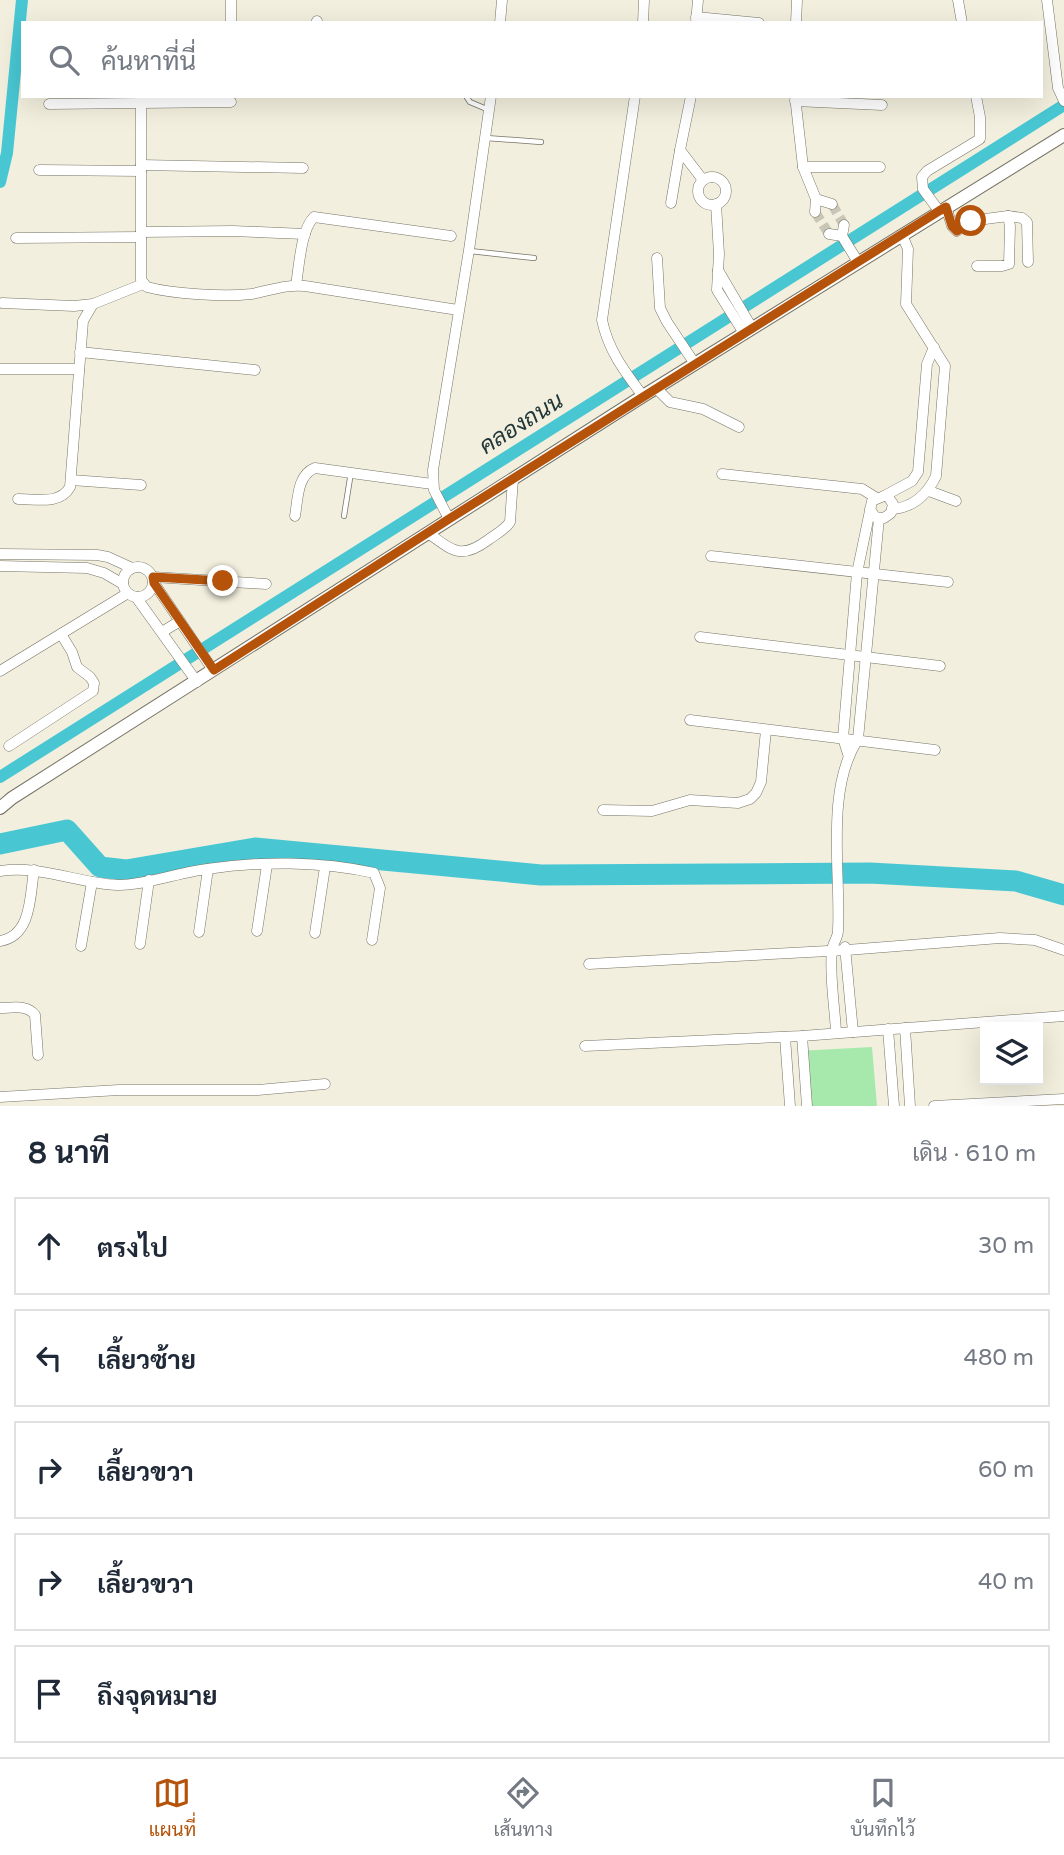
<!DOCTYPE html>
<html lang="th">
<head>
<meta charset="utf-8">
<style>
	body { margin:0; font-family:"Varela Round",Sarabun,sans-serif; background:#f6f6f7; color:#1f2937 }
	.controls { position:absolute; right:21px; bottom:21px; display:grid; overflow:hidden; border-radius:0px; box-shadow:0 7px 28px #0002 }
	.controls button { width:63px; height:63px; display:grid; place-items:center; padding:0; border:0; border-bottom:2px solid #e0e1e3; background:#fff; color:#1f2937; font:35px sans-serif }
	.stop { position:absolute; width:21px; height:21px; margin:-16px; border:5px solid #b45309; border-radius:50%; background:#fff }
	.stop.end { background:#b45309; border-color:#fff; box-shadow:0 2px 7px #0008 }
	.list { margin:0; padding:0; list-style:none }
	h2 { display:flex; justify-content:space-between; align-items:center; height:91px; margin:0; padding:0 28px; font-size:30px }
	h2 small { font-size:23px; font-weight:400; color:#747a83 }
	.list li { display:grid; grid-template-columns:46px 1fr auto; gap:21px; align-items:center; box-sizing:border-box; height:98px; margin:0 14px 14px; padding:0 14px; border:2px solid #e0e1e3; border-radius:0px }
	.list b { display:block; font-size:26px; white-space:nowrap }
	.list em { font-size:23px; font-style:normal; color:#747a83 }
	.icon { flex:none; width:38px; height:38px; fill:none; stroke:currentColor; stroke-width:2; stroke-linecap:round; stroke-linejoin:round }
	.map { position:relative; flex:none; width:1064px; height:1106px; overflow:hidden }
	.search { position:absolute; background:#fff; box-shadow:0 7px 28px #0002; left:21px; right:21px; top:21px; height:77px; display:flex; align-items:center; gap:18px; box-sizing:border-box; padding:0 24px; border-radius:0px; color:#747a83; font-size:26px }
	.sheet { height:651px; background:#fff }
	nav { display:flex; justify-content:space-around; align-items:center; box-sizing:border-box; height:98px; border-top:2px solid #e0e1e3; background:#fff; font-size:19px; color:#747a83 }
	nav a { display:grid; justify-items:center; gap:4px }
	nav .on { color:#b45309 }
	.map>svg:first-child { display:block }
	.green { fill:#a7e9ad }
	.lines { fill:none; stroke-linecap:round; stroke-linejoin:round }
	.canal { stroke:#48c7d3; stroke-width:12 }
	.river { stroke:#48c7d3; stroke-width:21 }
	.minor-tunnel { stroke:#c9c6b7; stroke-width:10; stroke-dasharray:10 5; stroke-linecap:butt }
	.service-casing { stroke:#777466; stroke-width:6 }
	.minor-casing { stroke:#777466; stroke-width:11 }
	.tertiary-casing { stroke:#777466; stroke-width:14 }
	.service { stroke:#fff; stroke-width:4.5 }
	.minor { stroke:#fff; stroke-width:10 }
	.tertiary { stroke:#fff; stroke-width:12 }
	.route { stroke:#b45309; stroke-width:9 }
	.labels { text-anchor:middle; stroke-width:5; stroke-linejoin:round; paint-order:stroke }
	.water-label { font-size:23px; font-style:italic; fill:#203639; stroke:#f2efde }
</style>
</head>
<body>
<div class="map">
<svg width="1064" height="1106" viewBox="0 0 1064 1106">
	<rect width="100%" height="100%" fill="#f2efde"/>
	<path class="green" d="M 872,1047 L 877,1106 L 802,1106 L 798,1051 Z"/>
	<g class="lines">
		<g class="canal">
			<path d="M 0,182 L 7,153 L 22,0"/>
			<path d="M 0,777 L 1064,105"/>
		</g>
		<path class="river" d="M 0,844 L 67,830 L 100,867 L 126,870 L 255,848 L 541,875 L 870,873 L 1016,881 L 1064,895"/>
		<g class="minor-tunnel">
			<path d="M 832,204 L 844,225"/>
			<path d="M 815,212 L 829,234"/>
		</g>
		<g class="service-casing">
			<g id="service">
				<path d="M 466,96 L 470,102 L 489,110"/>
				<path d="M 486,138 L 541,142"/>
				<path d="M 470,251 L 534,258"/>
				<path d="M 344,516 L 351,472"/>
			</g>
		</g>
		<g class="minor-casing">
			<g id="minor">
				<path d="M 231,0 L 231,23"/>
				<path d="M 958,0 L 962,23"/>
				<path d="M 1047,0 L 1058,88 L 1064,101"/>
				<path d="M 696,17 L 759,23"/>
				<path d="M 316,23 L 317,21"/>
				<path d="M 500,23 L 502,0"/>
				<path d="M 643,23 L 644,0"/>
				<path d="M 696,23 L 698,0"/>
				<path d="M 796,23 L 797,0"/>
				<path d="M 635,96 L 602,320 C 608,350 625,372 643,396"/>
				<path d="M 691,96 L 680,150 L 703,180"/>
				<path d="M 795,96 L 803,167 L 816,199 L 815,212"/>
				<path d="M 795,101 L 882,105"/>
				<path d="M 141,103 L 141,280 L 147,287 C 173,294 224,297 251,294 C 269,291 286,284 305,286 L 458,310"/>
				<path d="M 49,104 L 231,102"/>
				<path d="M 141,165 L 303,168"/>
				<path d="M 803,167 L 880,167"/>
				<path d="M 39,170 L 141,171"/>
				<circle cx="712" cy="191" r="14"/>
				<path d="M 816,199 L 832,204"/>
				<path d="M 671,203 L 680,150"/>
				<path d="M 716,204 L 719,254 L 717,290 L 744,333"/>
				<path d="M 946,207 L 952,226 L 957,231 L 970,221 L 1008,216 L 1010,226 L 1009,264 L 1002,266 L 977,266"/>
				<path d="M 939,211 L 923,189 L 922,177 L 927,171 L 980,139 L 980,117 L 976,96"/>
				<path d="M 1008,216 L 1022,218 L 1027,222 L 1028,262"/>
				<path d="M 141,232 L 233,231 L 305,234"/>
				<path d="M 829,234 L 842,236 L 858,262"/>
				<path d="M 842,236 L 844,225"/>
				<path d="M 16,238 L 141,237"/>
				<path d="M 657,258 L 660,308 L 667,322 L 695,364"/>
				<path d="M 718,270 L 752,328"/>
				<path d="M 296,285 C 299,267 301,229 314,217 L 451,236"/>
				<path d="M 2,303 L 74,306 L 93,304 L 143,284"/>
				<path d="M 80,352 L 255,370"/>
				<path d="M 0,369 L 79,369"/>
				<path d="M 656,388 L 670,402 L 703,409 L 739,427"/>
				<path d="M 722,474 L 862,489 L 875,497"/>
				<path d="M 71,480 L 141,485"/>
				<path d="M 929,491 L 956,501"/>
				<path d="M 884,496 L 912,481 L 918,472 L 927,364 L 934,347"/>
				<path d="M 18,499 C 36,499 60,505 70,487 L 83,321 L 93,304"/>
				<path d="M 893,509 C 914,507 927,495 936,476 L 945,366 L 906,304 L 908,249 L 902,235"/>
				<path d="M 295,516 C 298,499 297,475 315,468 L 432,484"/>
				<path d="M 449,519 L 434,490 L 433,470 L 469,250 L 491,96"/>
				<path d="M 428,533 C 453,551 461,560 488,540 C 496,534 505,530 510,522 L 513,479"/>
				<path d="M 0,554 L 97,555 L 108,557 L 132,568"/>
				<path d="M 711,556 L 948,582"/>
				<path d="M 0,566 L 87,568 L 104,573 L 123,584"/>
				<circle cx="138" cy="582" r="15"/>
				<path d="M 153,577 L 266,584"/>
				<path d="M 154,583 L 213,670"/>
				<path d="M 136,597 L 197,682"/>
				<path d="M 162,632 L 180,621"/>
				<path d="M 700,637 L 940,666"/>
				<path d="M 0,671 L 128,593"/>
				<path d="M 690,720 L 935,750"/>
				<path d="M 9,746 L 93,691 L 94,683 L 90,677 L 77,667 L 72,652 L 61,634"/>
				<path d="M 848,754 L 843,738 L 857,573 L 872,501 L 884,496 L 888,497 L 893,504 L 891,513 L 884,518 L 875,517 L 870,509"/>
				<path d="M 603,810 L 652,811 L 690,800 L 738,803 L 750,799 L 756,793 L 761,782 L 766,730"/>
				<path d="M 0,871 C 40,865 78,883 117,885 C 143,886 180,872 207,869 C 261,861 321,861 374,873 L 380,888 L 372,940"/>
				<path d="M 257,931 L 267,865"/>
				<path d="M 199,932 L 208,869"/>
				<path d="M 315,933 L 325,867"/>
				<path d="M 0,941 C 32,936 30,895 34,870"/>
				<path d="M 140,944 L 149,880"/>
				<path d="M 81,946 L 92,882"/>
				<path d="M 845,947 L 853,1032"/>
				<path d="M 589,964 L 847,950 L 1000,938 L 1035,940 L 1064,950"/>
				<path d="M 0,1008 C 12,1008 27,1004 35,1015 L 38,1055"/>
				<path d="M 905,1028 L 910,1106"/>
				<path d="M 888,1029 L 894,1106"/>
				<path d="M 836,1032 C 835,1010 829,972 832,951 C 832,944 838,938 838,931 C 841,872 825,790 858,739 L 879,518"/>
				<path d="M 802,1036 L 807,1106"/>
				<path d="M 785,1037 L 790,1106"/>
				<path d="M 585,1046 L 802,1036 L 1064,1016"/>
				<path d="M 0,1097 L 119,1090 L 258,1090 L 325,1084"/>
				<path d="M 934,1106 L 1064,1099"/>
			</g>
		</g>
		<g class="tertiary-casing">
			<path id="tertiary" d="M 0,808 L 12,798 L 643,396 L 1064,135"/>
		</g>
		<use href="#service" class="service"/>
		<use href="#minor" class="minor"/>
		<use href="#tertiary" class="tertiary"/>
	</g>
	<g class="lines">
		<path class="route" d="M 223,581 L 153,577 L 154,583 L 214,670 L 449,519 L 939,211 L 946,207 L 952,226 L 957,231 L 971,221"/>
	</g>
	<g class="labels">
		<g class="water-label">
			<text transform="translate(521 423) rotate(-32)" y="8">คลองถนน</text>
		</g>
	</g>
</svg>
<div class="controls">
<button><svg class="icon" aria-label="layers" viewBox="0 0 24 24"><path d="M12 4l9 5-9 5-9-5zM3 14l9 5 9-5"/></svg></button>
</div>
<div class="stop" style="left:971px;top:221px"></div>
<div class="stop end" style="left:223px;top:581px"></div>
<div class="search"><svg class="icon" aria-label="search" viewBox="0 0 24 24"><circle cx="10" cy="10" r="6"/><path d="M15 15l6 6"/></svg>ค้นหาที่นี่</div>
</div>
<section class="sheet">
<h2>8 นาที<small>เดิน · 610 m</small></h2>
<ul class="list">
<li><svg class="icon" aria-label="ahead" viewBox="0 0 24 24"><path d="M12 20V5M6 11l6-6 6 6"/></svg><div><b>ตรงไป</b></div><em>30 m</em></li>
<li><svg class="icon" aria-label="left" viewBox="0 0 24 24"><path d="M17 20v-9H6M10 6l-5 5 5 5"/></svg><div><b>เลี้ยวซ้าย</b></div><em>480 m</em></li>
<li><svg class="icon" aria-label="right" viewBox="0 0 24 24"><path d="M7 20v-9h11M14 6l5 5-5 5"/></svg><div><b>เลี้ยวขวา</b></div><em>60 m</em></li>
<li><svg class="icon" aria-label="right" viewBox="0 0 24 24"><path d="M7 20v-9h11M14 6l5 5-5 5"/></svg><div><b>เลี้ยวขวา</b></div><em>40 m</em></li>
<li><svg class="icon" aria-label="arrive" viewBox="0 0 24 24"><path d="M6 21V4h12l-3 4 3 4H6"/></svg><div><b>ถึงจุดหมาย</b></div></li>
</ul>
</section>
<nav>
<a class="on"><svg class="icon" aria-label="map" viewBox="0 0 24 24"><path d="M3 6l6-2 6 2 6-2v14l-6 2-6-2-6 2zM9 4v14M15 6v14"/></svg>แผนที่</a>
<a><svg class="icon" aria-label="directions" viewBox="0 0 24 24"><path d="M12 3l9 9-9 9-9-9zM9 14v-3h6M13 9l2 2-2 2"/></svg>เส้นทาง</a>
<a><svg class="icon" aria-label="saved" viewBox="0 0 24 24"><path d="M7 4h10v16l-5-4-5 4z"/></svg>บันทึกไว้</a>
</nav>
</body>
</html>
